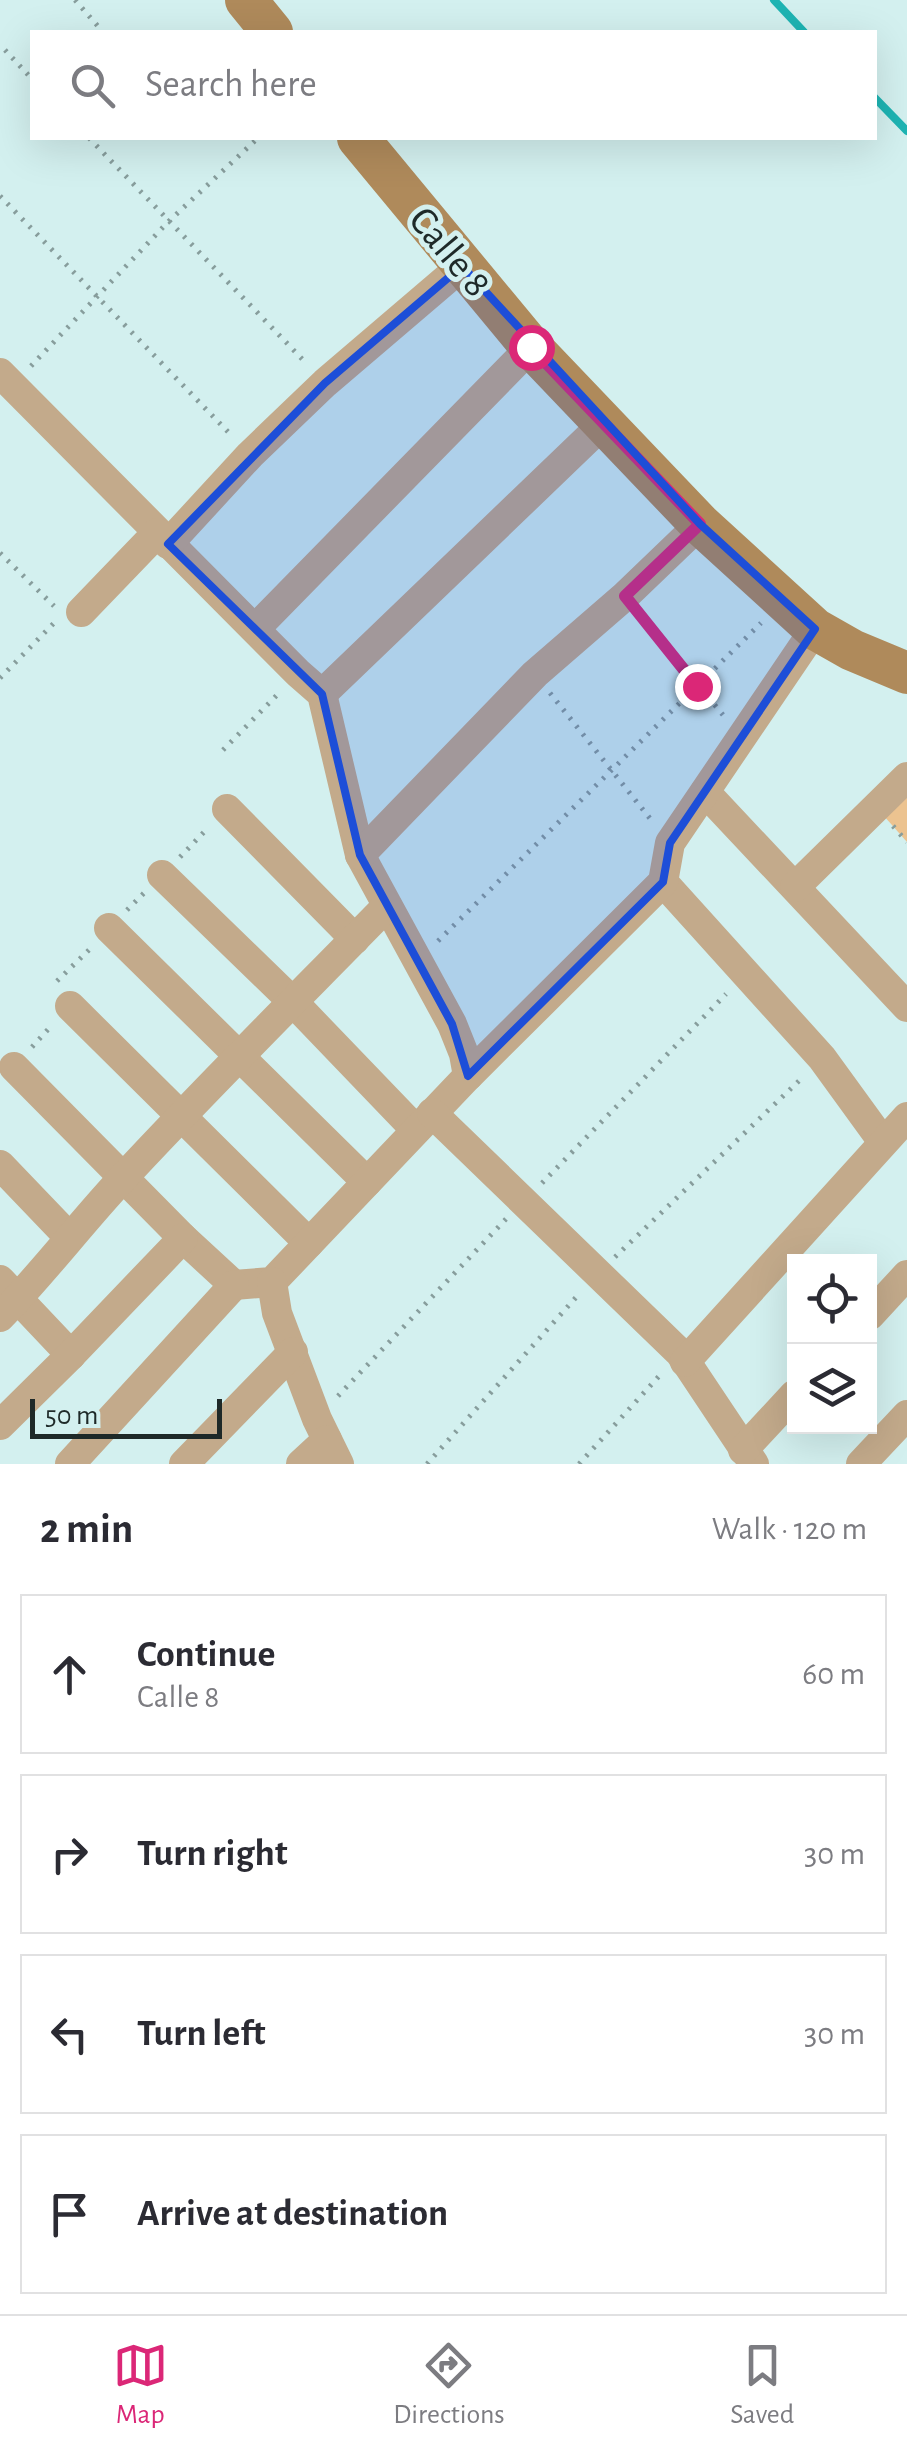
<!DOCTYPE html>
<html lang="en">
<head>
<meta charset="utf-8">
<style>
	body { margin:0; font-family:"Alegreya Sans",sans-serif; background:#f2f2f3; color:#2b2b33 }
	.controls { position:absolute; right:30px; bottom:30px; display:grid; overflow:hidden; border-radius:0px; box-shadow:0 10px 40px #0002 }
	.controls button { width:90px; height:90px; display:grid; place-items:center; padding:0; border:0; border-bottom:2px solid #e1e1e2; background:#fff; color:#2b2b33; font:50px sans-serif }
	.scale { position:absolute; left:30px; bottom:25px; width:192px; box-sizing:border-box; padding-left:10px; border:5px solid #1e2928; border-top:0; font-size:28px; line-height:35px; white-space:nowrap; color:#1e2928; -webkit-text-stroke:8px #d3f0ef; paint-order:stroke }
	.stop { position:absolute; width:30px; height:30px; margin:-22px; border:8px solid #db2777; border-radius:50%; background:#fff }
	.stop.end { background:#db2777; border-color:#fff; box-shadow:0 2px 10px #0008 }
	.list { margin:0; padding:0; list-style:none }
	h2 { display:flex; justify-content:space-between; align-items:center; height:130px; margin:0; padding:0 40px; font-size:42px }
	h2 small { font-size:32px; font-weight:400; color:#7c7c81 }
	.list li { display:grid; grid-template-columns:65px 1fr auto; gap:30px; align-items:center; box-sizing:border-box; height:160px; margin:0 20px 20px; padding:0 20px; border:2px solid #e1e1e2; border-radius:0px }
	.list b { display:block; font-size:38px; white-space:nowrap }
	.list p { margin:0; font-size:32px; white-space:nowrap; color:#7c7c81 }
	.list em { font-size:32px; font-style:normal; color:#7c7c81 }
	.icon { flex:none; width:55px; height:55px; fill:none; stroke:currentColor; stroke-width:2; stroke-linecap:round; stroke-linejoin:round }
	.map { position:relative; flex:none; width:907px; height:1464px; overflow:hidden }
	.search { position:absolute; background:#fff; box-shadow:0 10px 40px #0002; left:30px; right:30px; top:30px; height:110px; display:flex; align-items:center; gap:25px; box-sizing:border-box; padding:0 35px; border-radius:0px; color:#7c7c81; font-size:38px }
	.sheet { height:850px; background:#fff }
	nav { display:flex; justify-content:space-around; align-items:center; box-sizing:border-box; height:140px; border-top:2px solid #e1e1e2; background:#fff; font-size:28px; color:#7c7c81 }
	nav a { display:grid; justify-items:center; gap:5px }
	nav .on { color:#db2777 }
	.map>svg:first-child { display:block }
	.green { fill:#ecc390 }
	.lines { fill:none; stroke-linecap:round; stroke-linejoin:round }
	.stream { stroke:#1eb4b3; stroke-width:8 }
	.path { stroke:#879d9c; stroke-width:5; stroke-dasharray:2.5 8; stroke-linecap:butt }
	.street { stroke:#c3aa8b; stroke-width:30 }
	.secondary { stroke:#af8a5b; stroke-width:42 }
	.route { stroke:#db2777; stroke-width:12 }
	.marked { fill:#1d4ed8; fill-opacity:0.2; stroke:#1d4ed8; stroke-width:8; stroke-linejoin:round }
	.labels { text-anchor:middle; stroke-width:10; stroke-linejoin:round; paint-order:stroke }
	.street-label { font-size:40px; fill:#1e2928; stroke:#d3f0ef }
</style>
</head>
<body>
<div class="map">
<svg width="907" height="1464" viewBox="0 0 907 1464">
	<rect width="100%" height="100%" fill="#d3f0ef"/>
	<path class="green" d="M 907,777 L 907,842 L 876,807 Z"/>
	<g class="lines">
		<g class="stream">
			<path d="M 774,0 L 804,32"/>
			<path d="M 874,97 L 907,131"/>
		</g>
		<g class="path">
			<path d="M 75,0 L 103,32"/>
			<path d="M 5,50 L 32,79"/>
			<path d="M 89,138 L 306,363"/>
			<path d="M 0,196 L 231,435"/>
			<path d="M 31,366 L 169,221 L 258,138"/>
			<path d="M 0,553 L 54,606"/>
			<path d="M 641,616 L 723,715"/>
			<path d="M 0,678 L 58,619"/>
			<path d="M 550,693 L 652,821"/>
			<path d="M 223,750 L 279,693"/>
			<path d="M 893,826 L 907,842"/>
			<path d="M 180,857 L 207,829"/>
			<path d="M 127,910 L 144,893"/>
			<path d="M 438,941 L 761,623"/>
			<path d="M 57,981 L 92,947"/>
			<path d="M 32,1047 L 52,1025"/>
			<path d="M 542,1183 L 726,994"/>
			<path d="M 615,1257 L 802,1078"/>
			<path d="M 338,1396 L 506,1219"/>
			<path d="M 427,1464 L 579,1294"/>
			<path d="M 579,1464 L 661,1374"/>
		</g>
		<g class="street">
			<path d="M 0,373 L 298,673 L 322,694 L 360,855 L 452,1024 L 464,1054 L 468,1076"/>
			<path d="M 168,544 L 250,455 L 325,383 L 462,266"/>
			<path d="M 81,612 L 157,533"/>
			<path d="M 255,629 L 531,347"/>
			<path d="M 322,694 L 603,424"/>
			<path d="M 705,792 L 907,1007"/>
			<path d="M 227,809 L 355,939"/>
			<path d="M 360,855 L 535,674 L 625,596 L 700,524"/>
			<path d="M 162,875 L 294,1003 L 416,1130"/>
			<path d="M 663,882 L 822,1058 L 883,1142"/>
			<path d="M 795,887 L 907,777"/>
			<path d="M 109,928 L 367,1182"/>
			<path d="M 70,1006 L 309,1243"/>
			<path d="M 14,1067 L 183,1238 L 234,1285 L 272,1282 L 468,1076 L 663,882 L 670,843 L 815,629"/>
			<path d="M 432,1113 L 680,1353 L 754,1464"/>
			<path d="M 0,1165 L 69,1237"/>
			<path d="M 0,1280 L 71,1355"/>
			<path d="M 272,1282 L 277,1313 L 317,1419 L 339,1464"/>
			<path d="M 870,1315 L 907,1275"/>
			<path d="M 0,1317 C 43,1273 80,1224 121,1180 C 208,1086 298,997 387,906"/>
			<path d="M 685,1362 L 907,1117"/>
			<path d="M 0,1425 L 71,1355 L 183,1238"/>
			<path d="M 743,1450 L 794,1395"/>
			<path d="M 70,1464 L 234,1285"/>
			<path d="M 184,1464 L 293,1352"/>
			<path d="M 301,1464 L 327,1440"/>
			<path d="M 861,1464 L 907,1415"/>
		</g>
		<g class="secondary">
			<path d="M 246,0 L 272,32"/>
			<path d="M 358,138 L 531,347 L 700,524 L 815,629 L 852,650 L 907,673"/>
		</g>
	</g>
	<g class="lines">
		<path class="route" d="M 531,347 L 700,524 L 625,596 L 697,686"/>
	</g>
	<path class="marked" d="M 462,266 L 700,524 L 815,629 L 670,843 L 663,882 L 468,1076 L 452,1024 L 360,855 L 322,694 L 168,544 L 325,383 Z"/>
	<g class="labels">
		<g class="street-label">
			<text transform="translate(451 251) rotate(50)" y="14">Calle 8</text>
		</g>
	</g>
</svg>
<div class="controls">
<button><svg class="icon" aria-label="locate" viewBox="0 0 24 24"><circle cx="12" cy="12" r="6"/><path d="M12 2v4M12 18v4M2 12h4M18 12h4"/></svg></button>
<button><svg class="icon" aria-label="layers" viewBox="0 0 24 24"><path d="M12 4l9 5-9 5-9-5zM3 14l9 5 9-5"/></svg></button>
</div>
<div class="scale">50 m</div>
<div class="stop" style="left:531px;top:347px"></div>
<div class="stop end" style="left:697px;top:686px"></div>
<div class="search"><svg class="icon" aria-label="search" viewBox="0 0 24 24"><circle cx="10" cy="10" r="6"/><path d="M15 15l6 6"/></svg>Search here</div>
</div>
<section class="sheet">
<h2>2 min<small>Walk · 120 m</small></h2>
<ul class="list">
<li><svg class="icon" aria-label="ahead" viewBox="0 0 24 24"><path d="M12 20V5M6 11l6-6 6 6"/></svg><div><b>Continue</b><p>Calle 8</p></div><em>60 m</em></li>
<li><svg class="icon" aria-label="right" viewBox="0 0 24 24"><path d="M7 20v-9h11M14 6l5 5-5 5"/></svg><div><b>Turn right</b></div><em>30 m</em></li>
<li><svg class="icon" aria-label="left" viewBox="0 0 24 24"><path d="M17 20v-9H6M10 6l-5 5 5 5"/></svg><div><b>Turn left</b></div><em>30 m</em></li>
<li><svg class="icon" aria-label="arrive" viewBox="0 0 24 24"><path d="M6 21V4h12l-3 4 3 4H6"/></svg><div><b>Arrive at destination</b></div></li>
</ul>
</section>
<nav>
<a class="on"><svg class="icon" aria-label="map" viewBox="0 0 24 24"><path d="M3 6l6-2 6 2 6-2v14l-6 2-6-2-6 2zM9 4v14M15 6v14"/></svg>Map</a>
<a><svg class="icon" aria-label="directions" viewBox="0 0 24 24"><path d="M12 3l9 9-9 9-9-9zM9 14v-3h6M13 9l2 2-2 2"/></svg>Directions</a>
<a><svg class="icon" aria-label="saved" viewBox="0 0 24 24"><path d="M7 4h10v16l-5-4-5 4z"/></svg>Saved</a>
</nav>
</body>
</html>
